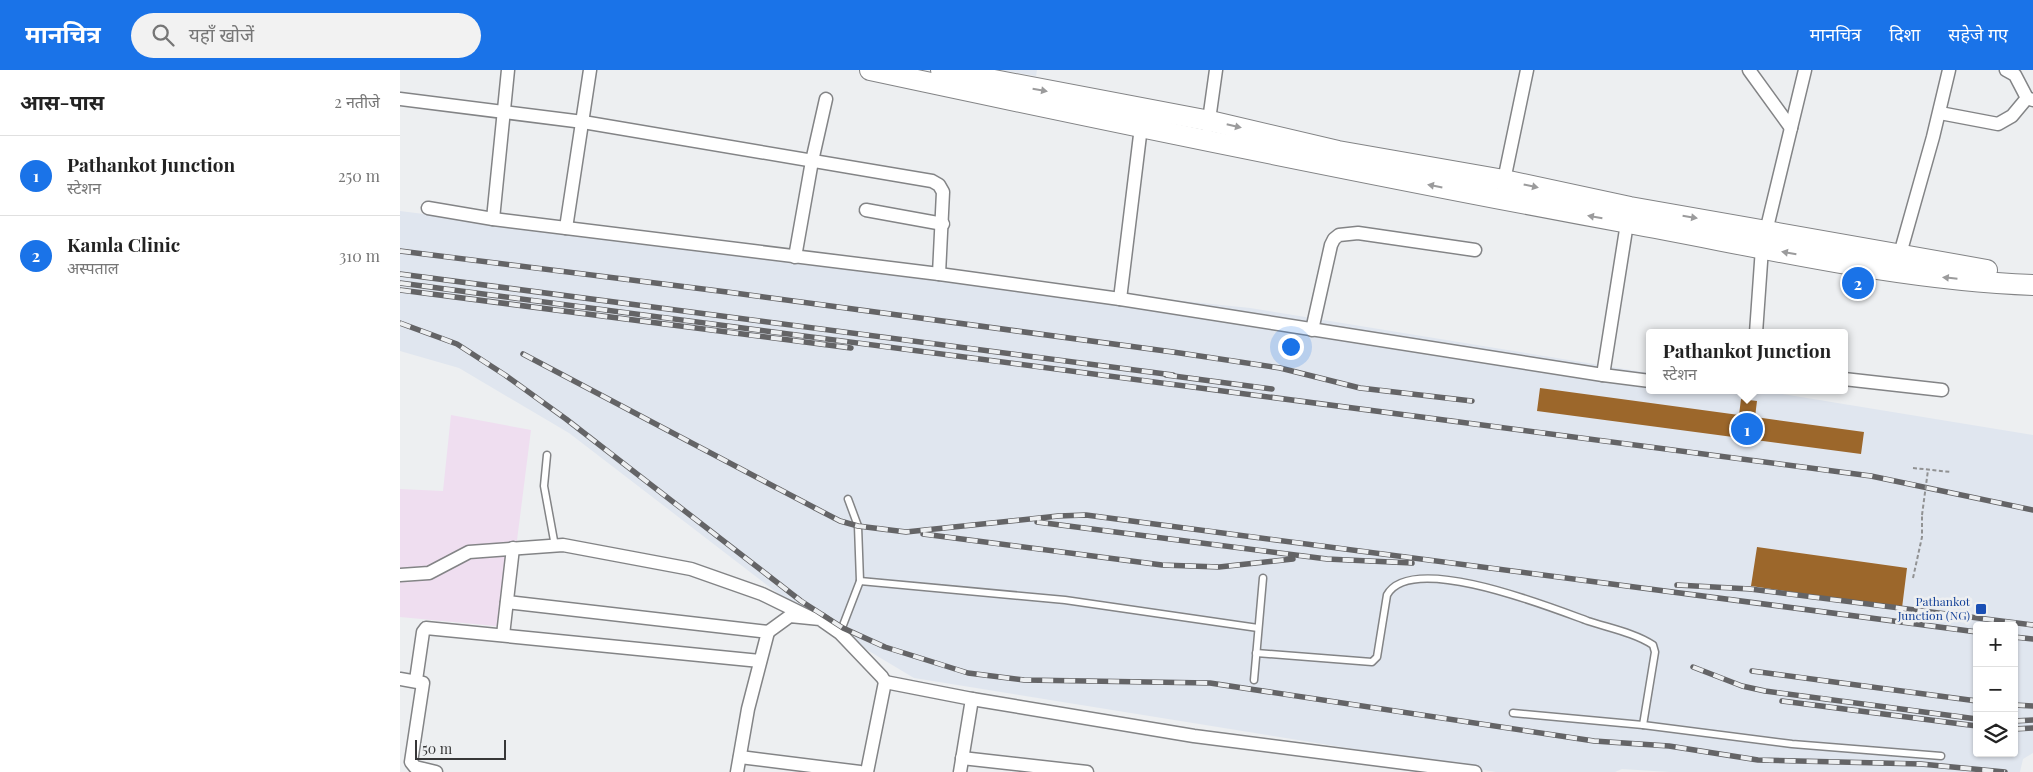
<!DOCTYPE html>
<html lang="hi">
<head>
<meta charset="utf-8">
<style>
	body { margin:0; font-family:"Playfair Display","Noto Sans Devanagari",serif; background:#f2f2f2; color:#222 }
	.controls { position:absolute; right:15px; bottom:15px; display:grid; overflow:hidden; border-radius:5px; box-shadow:0 1px 4px #0004 }
	.controls button { width:45px; height:45px; display:grid; place-items:center; padding:0; border:0; border-bottom:1px solid #e0e0e0; background:#fff; color:#222; font:25px sans-serif }
	.scale { position:absolute; left:15px; bottom:12px; width:91px; box-sizing:border-box; padding-left:5px; border:2px solid #373738; border-top:0; font-size:14px; line-height:18px; white-space:nowrap; color:#373738; -webkit-text-stroke:4px #edeff1; paint-order:stroke }
	.you { position:absolute; left:890px; top:276px; width:18px; height:18px; margin:-12px; border:4px solid #fff; border-radius:50%; background:#1a73e8; box-shadow:0 0 0 8px #1a73e833 }
	.badge { display:grid; place-items:center; width:32px; height:32px; border-radius:50%; background:#1a73e8; color:#fff; font-size:16px; font-weight:700 }
	.pin { position:absolute; translate:-50% -50%; border:2px solid #fff; box-shadow:0 1px 5px #0006 }
	.popup { position:absolute; left:1246px; top:259px; width:202px; height:65px; box-sizing:border-box; display:grid; place-content:center; border-radius:5px; background:#fff; filter:drop-shadow(0 1px 4px #0005); font-size:16px; white-space:nowrap; color:#767676 }
	.popup b { font-size:19px; color:#222 }
	.popup::after { content:''; position:absolute; left:50%; top:100%; margin-left:-10px; border:10px solid transparent; border-top-color:#fff }
	.list { margin:0; padding:0; list-style:none }
	h2 { display:flex; justify-content:space-between; align-items:center; height:65px; margin:0; padding:0 20px; font-size:21px }
	h2 small { font-size:16px; font-weight:400; color:#767676 }
	.list li { display:grid; grid-template-columns:32px 1fr auto; gap:15px; align-items:center; box-sizing:border-box; height:80px; padding:0 20px; border-top:1px solid #e0e0e0 }
	.list b { display:block; font-size:19px; white-space:nowrap }
	.list p { margin:0; font-size:16px; white-space:nowrap; color:#767676 }
	.list em { font-size:16px; font-style:normal; color:#767676 }
	.icon { flex:none; width:28px; height:28px; fill:none; stroke:currentColor; stroke-width:2; stroke-linecap:round; stroke-linejoin:round }
	.map { position:relative; flex:none; width:1633px; height:702px; overflow:hidden }
	header { display:flex; align-items:center; gap:30px; box-sizing:border-box; height:70px; padding:0 25px; background:#1a73e8; color:#fff }
	header strong { font-size:24px }
	nav { display:flex; gap:28px; margin-inline-start:auto; font-size:18px }
	.search { width:350px; height:45px; background:#f2f2f2; display:flex; align-items:center; gap:12px; box-sizing:border-box; padding:0 18px; border-radius:28px; color:#767676; font-size:19px }
	main { display:flex }
	aside { flex:1; background:#fff }
	.map>svg:first-child { display:block }
	.built { fill:#e0e6ef; fill-rule:evenodd }
	.industrial { fill:#efdef0 }
	.building { fill:#9c672b }
	.lines { fill:none; stroke-linecap:round; stroke-linejoin:round }
	.lane-casing { stroke:#838486; stroke-width:9 }
	.street-casing { stroke:#838486; stroke-width:15 }
	.primary-casing { stroke:#838486; stroke-width:22 }
	.path { stroke:#919293; stroke-width:2; stroke-dasharray:4 2.5; stroke-linecap:butt }
	.lane { stroke:#fff; stroke-width:6 }
	.street { stroke:#fff; stroke-width:12 }
	.primary { stroke:#fff; stroke-width:20 }
	.rail-casing { stroke:#646466; stroke-width:5.5 }
	.rail { stroke:#edeff1; stroke-width:4; stroke-dasharray:11; stroke-linecap:butt }
	.path-bridge { stroke:#919293; stroke-width:2; stroke-dasharray:4 2.5; stroke-linecap:butt }
	.oneway { fill:#9b9b9c }
	.transit-dot { fill:#1a4fb4; stroke:#edeff1; stroke-width:2 }
	.labels { text-anchor:middle; stroke-width:5; stroke-linejoin:round; paint-order:stroke }
	.transit-label { font-size:12px; fill:#164399; stroke:#edeff1; text-anchor:end }
</style>
</head>
<body>
<header>
<strong>मानचित्र</strong>
<div class="search"><svg class="icon" aria-label="search" viewBox="0 0 24 24"><circle cx="10" cy="10" r="6"/><path d="M15 15l6 6"/></svg>यहाँ खोजें</div>
<nav><a>मानचित्र</a><a>दिशा</a><a>सहेजे गए</a></nav>
</header>
<main>
<aside>
<h2>आस-पास<small>2 नतीजे</small></h2>
<ul class="list">
<li><span class="badge">1</span><div><b>Pathankot Junction</b><p>स्टेशन</p></div><em>250 m</em></li>
<li><span class="badge">2</span><div><b>Kamla Clinic</b><p>अस्पताल</p></div><em>310 m</em></li>
</ul>
</aside>
<div class="map">
<svg width="1633" height="702" viewBox="0 0 1633 702">
	<rect width="100%" height="100%" fill="#edeff1"/>
	<g class="built">
		<path d="M 599,0 L 637,0 L 636,6 Z"/>
		<path d="M 0,141 L 399,191 L 850,238 L 1249,303 L 1250,320 L 1358,320 L 1633,365 L 1633,683 L 1623,689 L 1620,702 L 1270,702 L 1222,699 L 1215,702 L 1096,702 L 514,608 L 397,538 L 169,363 L 59,298 L 0,281 ZM 1577,556 L 1614,556 L 1614,683 L 1577,683 Z"/>
	</g>
	<path class="industrial" d="M 51,345 L 131,360 L 106,557 L 0,547 L 0,419 L 43,421 Z"/>
	<g class="building">
		<path d="M 1448,206 L 1473,210 L 1470,222 L 1446,218 Z"/>
		<path d="M 1140,318 L 1339,345 L 1341,329 L 1357,331 L 1355,347 L 1464,362 L 1461,384 L 1137,341 Z"/>
		<path d="M 1357,477 L 1507,498 L 1502,538 L 1351,516 Z"/>
	</g>
	<g class="lines">
		<g class="lane-casing">
			<g id="lane">
				<path d="M 147,385 L 144,416 L 155,476"/>
				<path d="M 460,511 L 665,530 L 858,558"/>
				<path d="M 440,563 L 460,511 L 458,456 L 448,429"/>
				<path d="M 856,583 L 972,592 L 977,587 L 987,525 C 1011,481 1152,538 1188,551 C 1209,558 1235,563 1253,575 L 1255,582 L 1243,655"/>
				<path d="M 854,610 L 863,508"/>
				<path d="M 1113,643 L 1243,655 L 1392,674 L 1541,686"/>
			</g>
		</g>
		<g class="street-casing">
			<g id="street">
				<path d="M 1349,0 L 1391,58"/>
				<path d="M 1606,0 L 1615,5 L 1627,28 L 1633,30"/>
				<path d="M 0,29 L 183,52 L 532,111 L 539,115 L 543,122 L 539,204"/>
				<path d="M 1540,43 L 1598,54 L 1612,46 L 1627,28"/>
				<path d="M 808,57 L 816,0"/>
				<path d="M 1103,115 L 1127,0"/>
				<path d="M 28,138 L 93,149 L 539,204 L 720,229 L 1203,305 L 1250,311"/>
				<path d="M 466,140 L 543,154"/>
				<path d="M 93,149 L 108,0"/>
				<path d="M 166,158 L 190,0"/>
				<path d="M 395,187 L 412,91 L 426,29"/>
				<path d="M 1498,191 L 1533,67 L 1549,0"/>
				<path d="M 720,229 L 741,57"/>
				<path d="M 912,260 L 931,175 L 934,169 L 939,165 L 958,163 L 1075,180"/>
				<path d="M 1356,263 L 1362,178 L 1405,0"/>
				<path d="M 1203,305 L 1228,147"/>
				<path d="M 1444,309 L 1542,320"/>
				<path d="M 0,505 L 29,503 L 69,482 L 163,475 L 291,499 L 362,524 L 409,547"/>
				<path d="M 107,532 L 368,562 L 348,639 L 337,702"/>
				<path d="M 368,562 L 390,546 L 420,549 L 440,563 L 482,607 L 485,612 L 467,702"/>
				<path d="M 103,565 L 113,478"/>
				<path d="M 0,609 L 23,613 L 11,692 L 15,697 L 36,702"/>
				<path d="M 16,610 L 23,562 L 26,558 L 360,591"/>
				<path d="M 485,612 L 572,629 L 560,702"/>
				<path d="M 572,629 L 794,666 L 1075,702"/>
				<path d="M 340,687 L 460,702"/>
				<path d="M 562,688 L 687,702"/>
			</g>
		</g>
		<g class="primary-casing">
			<g id="primary">
				<path d="M 470,0 C 722,54 974,106 1228,153 C 1361,177 1497,210 1633,215"/>
				<path d="M 541,0 L 810,51 L 938,81 L 1104,110 L 1230,137 L 1587,200"/>
			</g>
		</g>
		<g class="path">
			<path d="M 1513,398 L 1551,402"/>
			<path d="M 1513,508 L 1522,467 L 1522,445"/>
		</g>
		<use href="#lane" class="lane"/>
		<use href="#street" class="street"/>
		<use href="#primary" class="primary"/>
		<g class="rail-casing">
			<g id="rail">
				<path d="M 0,181 L 327,222 L 773,282 L 880,298 L 960,318 L 1072,331"/>
				<path d="M 0,204 L 773,305"/>
				<path d="M 0,213 L 1471,406 L 1633,440"/>
				<path d="M 0,220 L 451,278"/>
				<path d="M 0,253 L 57,274 L 105,305 L 166,349 L 401,531 L 443,558 L 485,577 L 568,603 L 624,610 L 810,613 L 1194,671 L 1269,676 L 1358,690 L 1521,694 L 1605,702"/>
				<path d="M 123,284 L 415,438 L 440,451 L 458,456 L 506,462 L 658,446 L 686,445 L 1577,562"/>
				<path d="M 766,305 L 872,319"/>
				<path d="M 637,452 L 927,489 L 1012,493"/>
				<path d="M 523,464 L 762,495 L 819,497 L 893,489"/>
				<path d="M 1277,515 L 1350,519 L 1633,555"/>
				<path d="M 1614,567 L 1633,569"/>
				<path d="M 1293,597 L 1342,616 L 1365,621 L 1577,649"/>
				<path d="M 1352,601 L 1577,631"/>
				<path d="M 1382,631 L 1577,656"/>
				<path d="M 1614,635 L 1633,636"/>
				<path d="M 1614,651 L 1633,650"/>
				<path d="M 1614,659 L 1633,658"/>
			</g>
		</g>
		<use href="#rail" class="rail"/>
		<path class="path-bridge" d="M 1522,445 L 1528,400"/>
	</g>
	<defs><path id="oneway-solid" d="M-6-.8H1V-3.2L6.5 0L1 3.2V.8H-6Z" transform="scale(1.25)"/></defs>
	<g class="oneway">
		<use href="#oneway-solid" transform="translate(640 20) rotate(10)"/>
		<use href="#oneway-solid" transform="translate(834 56) rotate(13)"/>
		<use href="#oneway-solid" transform="translate(1035 116) rotate(-169)"/>
		<use href="#oneway-solid" transform="translate(1131 116) rotate(12)"/>
		<use href="#oneway-solid" transform="translate(1195 147) rotate(-170)"/>
		<use href="#oneway-solid" transform="translate(1290 147) rotate(9)"/>
		<use href="#oneway-solid" transform="translate(1389 183) rotate(-170)"/>
		<use href="#oneway-solid" transform="translate(1550 208) rotate(-174)"/>
	</g>
	<rect class="transit-dot" x="1575" y="533" width="12" height="12" rx="2.5"/>
	<g class="labels">
		<g class="transit-label">
			<text x="1570" y="536">Pathankot<tspan x="1570" dy="14">Junction (NG)</tspan></text>
		</g>
	</g>
</svg>
<div class="controls">
<button>+</button>
<button>−</button>
<button><svg class="icon" aria-label="layers" viewBox="0 0 24 24"><path d="M12 4l9 5-9 5-9-5zM3 14l9 5 9-5"/></svg></button>
</div>
<div class="scale">50 m</div>
<div class="you"></div>
<div class="pin badge" style="left:1347px;top:359px">1</div>
<div class="popup"><b>Pathankot Junction</b>स्टेशन</div>
<div class="pin badge" style="left:1458px;top:213px">2</div>
</div>
</main>
</body>
</html>
